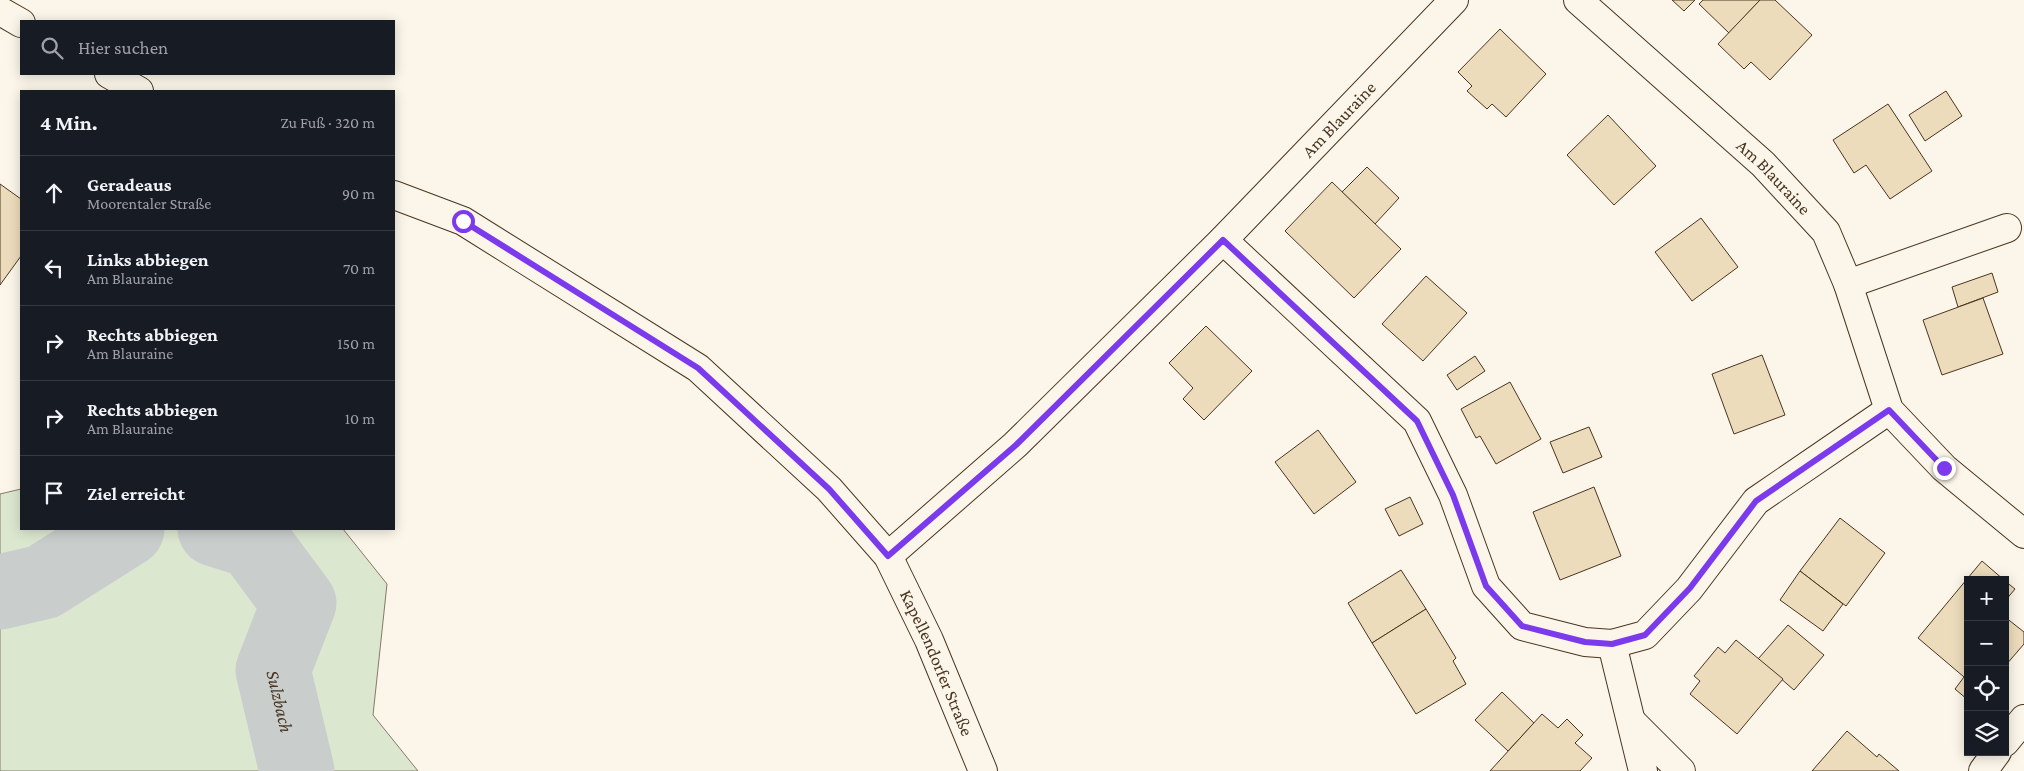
<!DOCTYPE html>
<html lang="de">
<head>
<meta charset="utf-8">
<style>
	body { margin:0; font-family:"Crimson Pro",serif; background:#242831; color:#f1f3f6 }
	.controls { position:absolute; right:15px; bottom:15px; display:grid; overflow:hidden; border-radius:0px; box-shadow:0 2px 12px #0003 }
	.controls button { width:45px; height:45px; display:grid; place-items:center; padding:0; border:0; border-bottom:1px solid #363941; background:#171b24; color:#f1f3f6; font:25px sans-serif }
	.stop { position:absolute; width:15px; height:15px; margin:-11px; border:4px solid #7c3aed; border-radius:50%; background:#fff }
	.stop.end { background:#7c3aed; border-color:#fff; box-shadow:0 1px 5px #0008 }
	.list { margin:0; padding:0; list-style:none }
	h2 { display:flex; justify-content:space-between; align-items:center; height:65px; margin:0; padding:0 20px; font-size:21px }
	h2 small { font-size:16px; font-weight:400; color:#9ea1a6 }
	.list li { display:grid; grid-template-columns:32px 1fr auto; gap:15px; align-items:center; box-sizing:border-box; height:75px; padding:0 20px; border-top:1px solid #363941 }
	.list b { display:block; font-size:19px; white-space:nowrap }
	.list p { margin:0; font-size:16px; white-space:nowrap; color:#9ea1a6 }
	.list em { font-size:16px; font-style:normal; color:#9ea1a6 }
	.icon { flex:none; width:28px; height:28px; fill:none; stroke:currentColor; stroke-width:2; stroke-linecap:round; stroke-linejoin:round }
	.map { position:relative; flex:none; width:2024px; height:771px; overflow:hidden }
	.search { position:absolute; background:#171b24; box-shadow:0 2px 12px #0003; left:20px; top:20px; width:375px; height:55px; display:flex; align-items:center; gap:12px; box-sizing:border-box; padding:0 18px; border-radius:0px; color:#9ea1a6; font-size:19px }
	.panel { position:absolute; background:#171b24; box-shadow:0 2px 12px #0003; left:20px; top:90px; width:375px; height:440px; border-radius:0px }
	.map>svg:first-child { display:block }
	.green { fill:#dce7d0; stroke:#887966 }
	.lines { fill:none; stroke-linecap:round; stroke-linejoin:round }
	.river { stroke:#c9cecd; stroke-width:75 }
	.building { fill:#ecdcbc; stroke:#4a3520 }
	.minor-casing { stroke:#4a3520; stroke-width:30 }
	.minor { stroke:#fbf6e9; stroke-width:28 }
	.route { stroke:#7c3aed; stroke-width:6 }
	.labels { text-anchor:middle; stroke-width:4; stroke-linejoin:round; paint-order:stroke }
	.street-label { font-size:18px; fill:#4a3520; stroke:#fbf6e9 }
	.water-label { font-size:19px; font-style:italic; fill:#4a3520; stroke:#fbf6e9 }
</style>
</head>
<body>
<div class="map">
<svg width="2024" height="771" viewBox="0 0 2024 771">
	<rect width="100%" height="100%" fill="#fbf6e9"/>
	<path class="green" d="M 21,489 L 21,529 L 343,529 L 387,584 L 373,715 L 418,771 L 0,771 L 0,494 Z"/>
	<g class="lines">
		<g class="river">
			<path id="s1" d="M 215,529 L 253,541 L 299,603 L 273,670 L 297,771"/>
			<path d="M 0,592 L 43,582 L 127,529"/>
		</g>
	</g>
	<g class="building">
		<path d="M 1672,0 L 1695,0 L 1684,11 Z"/>
		<path d="M 1703,0 L 1760,0 L 1729,33 L 1699,4 Z"/>
		<path d="M 1760,0 L 1775,0 L 1812,35 L 1770,80 L 1751,62 L 1744,69 L 1718,44 Z"/>
		<path d="M 1500,29 L 1546,74 L 1506,117 L 1492,104 L 1487,109 L 1467,91 L 1472,86 L 1458,72 Z"/>
		<path d="M 1946,91 L 1962,116 L 1925,141 L 1909,115 Z"/>
		<path d="M 1888,104 L 1932,171 L 1890,199 L 1866,165 L 1854,173 L 1833,140 Z"/>
		<path d="M 1608,115 L 1656,166 L 1614,205 L 1567,155 Z"/>
		<path d="M 1367,167 L 1399,198 L 1375,224 L 1342,192 Z"/>
		<path d="M 1332,182 L 1401,249 L 1354,298 L 1285,231 Z"/>
		<path d="M 0,184 L 21,199 L 21,256 L 0,285 Z"/>
		<path d="M 1701,218 L 1738,267 L 1692,301 L 1655,252 Z"/>
		<path d="M 1992,273 L 1998,292 L 1958,307 L 1952,287 Z"/>
		<path d="M 1426,276 L 1467,313 L 1423,361 L 1382,324 Z"/>
		<path d="M 1983,298 L 2003,354 L 1942,375 L 1923,320 Z"/>
		<path d="M 1206,326 L 1252,371 L 1204,420 L 1183,399 L 1193,388 L 1169,363 Z"/>
		<path d="M 1762,355 L 1785,415 L 1734,434 L 1712,374 Z"/>
		<path d="M 1475,356 L 1485,371 L 1457,390 L 1447,375 Z"/>
		<path d="M 1510,382 L 1541,439 L 1496,464 L 1480,436 L 1476,438 L 1461,409 Z"/>
		<path d="M 1589,427 L 1602,457 L 1563,473 L 1550,442 Z"/>
		<path d="M 1318,430 L 1356,482 L 1314,514 L 1275,462 Z"/>
		<path d="M 1594,487 L 1621,556 L 1560,580 L 1533,512 Z"/>
		<path d="M 1410,497 L 1423,524 L 1399,536 L 1385,509 Z"/>
		<path d="M 1840,518 L 1885,553 L 1846,606 L 1800,571 Z"/>
		<path d="M 1982,561 L 2004,580 L 1968,580 L 1968,700 L 1955,689 L 1964,677 L 1918,638 Z"/>
		<path d="M 1401,570 L 1426,609 L 1372,643 L 1348,603 Z"/>
		<path d="M 1800,571 L 1843,604 L 1823,631 L 1780,600 Z"/>
		<path d="M 2005,581 L 2015,589 L 2005,601 Z"/>
		<path d="M 1426,609 L 1456,658 L 1453,661 L 1466,684 L 1416,714 L 1372,643 Z"/>
		<path d="M 2005,617 L 2024,632 L 2024,644 L 2005,666 Z"/>
		<path d="M 1788,625 L 1824,655 L 1794,690 L 1758,659 Z"/>
		<path d="M 1736,640 L 1783,679 L 1737,734 L 1690,694 L 1700,681 L 1694,676 L 1718,647 L 1725,653 Z"/>
		<path d="M 1502,692 L 1534,723 L 1508,751 L 1475,720 Z"/>
		<path d="M 1542,714 L 1558,728 L 1567,719 L 1583,735 L 1575,743 L 1592,758 L 1580,771 L 1490,771 Z"/>
		<path d="M 1847,731 L 1877,757 L 1879,754 L 1899,771 L 1812,771 Z"/>
	</g>
	<g class="lines">
		<g class="minor-casing">
			<g id="minor">
				<path id="s2" d="M 1578,0 L 1763,164 L 1826,232 L 1848,284 L 1889,410 L 1944,468 L 2024,534"/>
				<path d="M 0,11 L 21,23"/>
				<path d="M 109,74 L 139,91"/>
				<path id="s3" d="M 394,195 L 463,221 L 698,368 L 829,489 L 888,556 L 929,640 L 983,771"/>
				<path d="M 1223,240 L 1417,421 L 1453,495 L 1486,586 L 1522,626 L 1585,642 L 1612,644 L 1645,635 L 1689,589 L 1756,501 L 1889,410"/>
				<path d="M 1848,284 L 2007,228"/>
				<path id="s4" d="M 888,556 L 1015,445 L 1223,240 L 1454,0"/>
				<path d="M 1612,644 L 1643,771"/>
				<path d="M 1632,722 L 1681,771"/>
				<path d="M 2005,742 L 2024,719"/>
				<path d="M 1983,771 L 1997,752"/>
			</g>
		</g>
		<use href="#minor" class="minor"/>
	</g>
	<g class="lines">
		<path class="route" d="M 463,221 L 698,368 L 829,489 L 888,556 L 1016,445 L 1223,240 L 1417,421 L 1453,495 L 1486,586 L 1522,626 L 1585,642 L 1612,644 L 1645,635 L 1690,588 L 1756,501 L 1889,410 L 1944,468"/>
	</g>
	<g class="labels">
		<g class="street-label">
			<text dy="6" stroke="none"><textPath href="#s4" startOffset="628">Am Blauraine</textPath></text>
			<text dy="6" stroke="none"><textPath href="#s2" startOffset="264">Am Blauraine</textPath></text>
			<text dy="6" stroke="none"><textPath href="#s3" startOffset="736">Kapellendorfer Straße</textPath></text>
		</g>
		<g class="water-label">
			<text dy="7" stroke="none"><textPath href="#s1" startOffset="221">Sulzbach</textPath></text>
		</g>
	</g>
</svg>
<div class="controls">
<button>+</button>
<button>−</button>
<button><svg class="icon" aria-label="locate" viewBox="0 0 24 24"><circle cx="12" cy="12" r="6"/><path d="M12 2v4M12 18v4M2 12h4M18 12h4"/></svg></button>
<button><svg class="icon" aria-label="layers" viewBox="0 0 24 24"><path d="M12 4l9 5-9 5-9-5zM3 14l9 5 9-5"/></svg></button>
</div>
<div class="stop" style="left:463px;top:221px"></div>
<div class="stop end" style="left:1944px;top:468px"></div>
<div class="search"><svg class="icon" aria-label="search" viewBox="0 0 24 24"><circle cx="10" cy="10" r="6"/><path d="M15 15l6 6"/></svg>Hier suchen</div>
<section class="panel">
<h2>4 Min.<small>Zu Fuß · 320 m</small></h2>
<ul class="list">
<li><svg class="icon" aria-label="ahead" viewBox="0 0 24 24"><path d="M12 20V5M6 11l6-6 6 6"/></svg><div><b>Geradeaus</b><p>Moorentaler Straße</p></div><em>90 m</em></li>
<li><svg class="icon" aria-label="left" viewBox="0 0 24 24"><path d="M17 20v-9H6M10 6l-5 5 5 5"/></svg><div><b>Links abbiegen</b><p>Am Blauraine</p></div><em>70 m</em></li>
<li><svg class="icon" aria-label="right" viewBox="0 0 24 24"><path d="M7 20v-9h11M14 6l5 5-5 5"/></svg><div><b>Rechts abbiegen</b><p>Am Blauraine</p></div><em>150 m</em></li>
<li><svg class="icon" aria-label="right" viewBox="0 0 24 24"><path d="M7 20v-9h11M14 6l5 5-5 5"/></svg><div><b>Rechts abbiegen</b><p>Am Blauraine</p></div><em>10 m</em></li>
<li><svg class="icon" aria-label="arrive" viewBox="0 0 24 24"><path d="M6 21V4h12l-3 4 3 4H6"/></svg><div><b>Ziel erreicht</b></div></li>
</ul>
</section>
</div>
</body>
</html>
